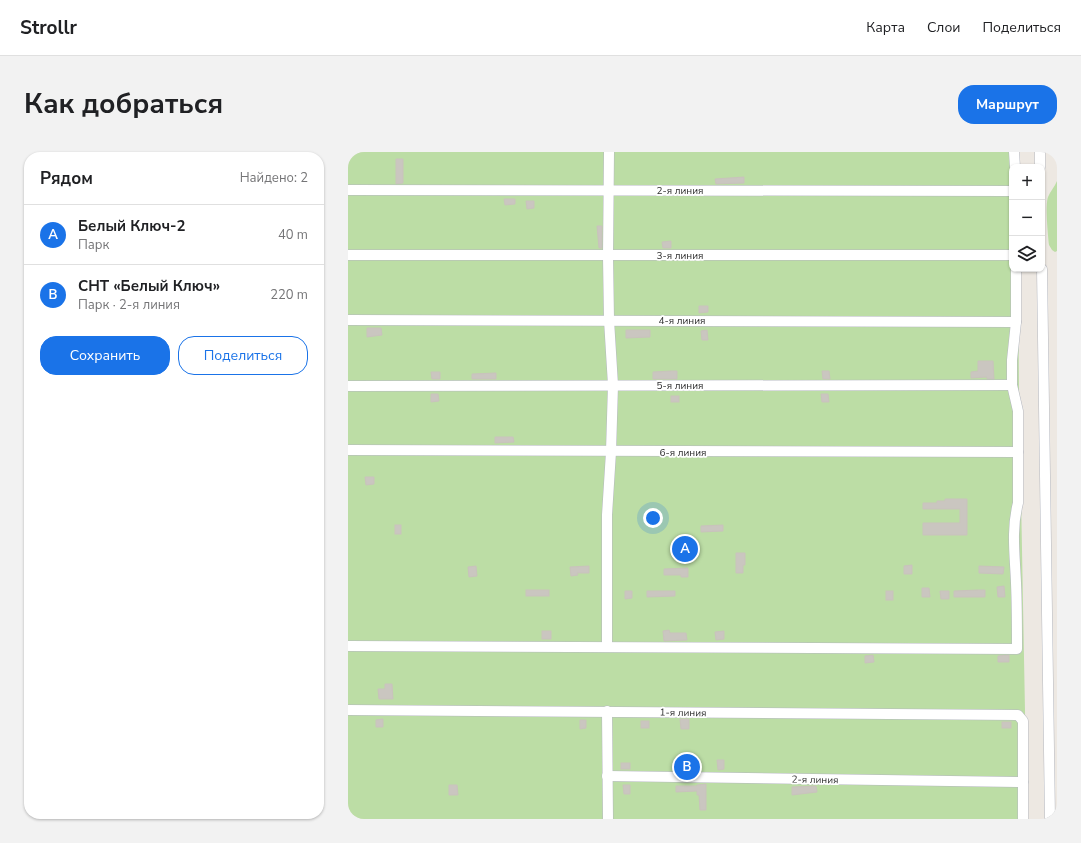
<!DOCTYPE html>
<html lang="ru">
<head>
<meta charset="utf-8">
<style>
	body { margin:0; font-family:"Nunito Sans",sans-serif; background:#f2f2f2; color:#202124 }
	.controls { position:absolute; right:12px; top:12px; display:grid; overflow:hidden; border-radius:8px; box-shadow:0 1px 3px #0004 }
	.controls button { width:36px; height:36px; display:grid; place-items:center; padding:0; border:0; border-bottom:1px solid #e0e0e0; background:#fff; color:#202124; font:20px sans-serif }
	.you { position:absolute; left:305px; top:366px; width:14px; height:14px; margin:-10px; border:3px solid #fff; border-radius:50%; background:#1a73e8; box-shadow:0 0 0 6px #1a73e833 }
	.badge { display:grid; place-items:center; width:26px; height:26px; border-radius:50%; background:#1a73e8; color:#fff; font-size:13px; font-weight:700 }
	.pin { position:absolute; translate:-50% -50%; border:2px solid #fff; box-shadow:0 1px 4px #0006 }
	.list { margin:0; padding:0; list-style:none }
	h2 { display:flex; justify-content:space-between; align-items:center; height:52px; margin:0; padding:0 16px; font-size:17px }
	h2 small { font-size:13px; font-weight:400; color:#757577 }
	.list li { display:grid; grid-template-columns:26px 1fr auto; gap:12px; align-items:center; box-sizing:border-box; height:60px; padding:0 16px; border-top:1px solid #e0e0e0 }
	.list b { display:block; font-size:15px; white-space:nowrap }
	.list p { margin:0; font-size:13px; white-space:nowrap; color:#757577 }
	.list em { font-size:13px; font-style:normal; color:#757577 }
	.actions { display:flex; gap:8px; padding:12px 16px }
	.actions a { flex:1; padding:9px 0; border:1px solid #1a73e8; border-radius:16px; text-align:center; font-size:14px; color:#1a73e8 }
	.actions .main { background:#1a73e8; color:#fff }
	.icon { flex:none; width:22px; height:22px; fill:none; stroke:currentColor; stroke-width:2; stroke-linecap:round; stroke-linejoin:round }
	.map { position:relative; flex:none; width:709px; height:667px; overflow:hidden; border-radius:16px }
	header { display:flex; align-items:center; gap:24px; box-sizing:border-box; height:56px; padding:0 20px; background:#fff; border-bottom:1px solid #e0e0e0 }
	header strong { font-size:19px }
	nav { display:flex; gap:22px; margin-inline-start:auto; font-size:14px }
	.intro { display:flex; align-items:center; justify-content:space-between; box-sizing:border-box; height:96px; padding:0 24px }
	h1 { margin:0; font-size:28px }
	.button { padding:10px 18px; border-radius:16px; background:#1a73e8; color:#fff; font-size:14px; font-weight:700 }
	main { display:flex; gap:24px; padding:0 24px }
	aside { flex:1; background:#fff; border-radius:16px; box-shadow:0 1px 3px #0004 }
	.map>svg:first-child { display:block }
	.green { fill:#bcdda5 }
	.building { fill:#cac6c0; stroke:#c9c3bc }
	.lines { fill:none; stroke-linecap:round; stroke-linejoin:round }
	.minor-casing { stroke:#b5b8c0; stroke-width:11 }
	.minor { stroke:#fff; stroke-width:10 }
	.labels { text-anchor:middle; stroke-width:3.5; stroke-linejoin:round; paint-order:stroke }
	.street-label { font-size:10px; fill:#2e2e2e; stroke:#fff }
</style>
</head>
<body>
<header>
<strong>Strollr</strong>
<nav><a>Карта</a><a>Слои</a><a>Поделиться</a></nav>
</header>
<div class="intro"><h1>Как добраться</h1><a class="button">Маршрут</a></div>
<main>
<aside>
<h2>Рядом<small>Найдено: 2</small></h2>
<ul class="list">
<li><span class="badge">A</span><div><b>Белый Ключ-2</b><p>Парк</p></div><em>40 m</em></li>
<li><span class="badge">B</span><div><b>СНТ «Белый Ключ»</b><p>Парк · 2-я линия</p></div><em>220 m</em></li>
</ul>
<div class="actions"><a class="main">Сохранить</a><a>Поделиться</a></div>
</aside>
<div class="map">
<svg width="709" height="667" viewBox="0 0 709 667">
	<rect width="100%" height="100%" fill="#ede8e2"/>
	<g class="green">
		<path d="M 0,0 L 670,0 L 664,15 L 664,117 L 670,117 L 671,236 L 679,667 L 0,667 Z"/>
		<path d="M 709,29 L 709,99 L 707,100 L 704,98 L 701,93 C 700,83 697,53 700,45 C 702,40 707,34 709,29 Z"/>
	</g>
	<g class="building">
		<path d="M 48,7 L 55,7 L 55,31 L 48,32 Z"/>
		<path d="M 396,25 L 396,31 L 368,32 L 367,27 Z"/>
		<path d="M 156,47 L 167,47 L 167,52 L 157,53 Z"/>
		<path d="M 178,49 L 186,49 L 186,56 L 179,57 Z"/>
		<path d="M 249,74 L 254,74 L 254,96 L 251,96 Z"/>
		<path d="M 323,89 L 323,96 L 315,96 L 314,90 Z"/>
		<path d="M 351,154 L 360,154 L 360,160 L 351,161 Z"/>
		<path d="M 19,176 L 33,176 L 34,183 L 19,185 Z"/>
		<path d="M 278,178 L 302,178 L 302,185 L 278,186 Z"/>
		<path d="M 359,178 L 360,188 L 354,188 L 353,179 Z"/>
		<path d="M 630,209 L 645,209 L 646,227 L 639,227 L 639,225 L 623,226 L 623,220 L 630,219 Z"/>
		<path d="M 323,219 L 329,219 L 329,227 L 305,227 L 305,220 Z"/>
		<path d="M 474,219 L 481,219 L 482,227 L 475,227 Z"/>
		<path d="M 83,220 L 92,220 L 92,227 L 84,227 Z"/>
		<path d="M 148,221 L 148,227 L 124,227 L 124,222 Z"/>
		<path d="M 83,242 L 90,242 L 91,249 L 83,250 Z"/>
		<path d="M 473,242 L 480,242 L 481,250 L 474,250 Z"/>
		<rect x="323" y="244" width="8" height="6"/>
		<path d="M 147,285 L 165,285 L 166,290 L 147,291 Z"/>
		<path d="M 17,325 L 26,325 L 26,332 L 18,333 Z"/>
		<path d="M 597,347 L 619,347 L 619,383 L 575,383 L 575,371 L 612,371 L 612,357 L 575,357 L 575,351 L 589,351 L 589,349 L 597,349 Z"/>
		<rect x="47" y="373" width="6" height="9"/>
		<path d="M 375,373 L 375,379 L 353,380 L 353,374 Z"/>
		<path d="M 388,401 L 397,401 L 397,413 L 395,413 L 395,421 L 388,421 Z"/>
		<path d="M 564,413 L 564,422 L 556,422 L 556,414 Z"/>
		<path d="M 128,414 L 129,424 L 121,425 L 120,415 Z"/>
		<path d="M 241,414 L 241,421 L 229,421 L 230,423 L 223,424 L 222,415 Z"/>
		<path d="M 631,414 L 656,415 L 655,422 L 631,421 Z"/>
		<path d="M 340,416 L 340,425 L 333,425 L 333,423 L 316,423 L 316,417 Z"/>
		<path d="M 656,434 L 657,445 L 650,445 L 649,435 Z"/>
		<path d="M 574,436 L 581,436 L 582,445 L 574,445 Z"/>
		<rect x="178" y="438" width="23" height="6"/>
		<path d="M 630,438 L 637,438 L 637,445 L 606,445 L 606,439 Z"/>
		<path d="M 277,439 L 284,439 L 284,446 L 277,447 Z"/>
		<path d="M 299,439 L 327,439 L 327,444 L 299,445 Z"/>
		<rect x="538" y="439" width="7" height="9"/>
		<path d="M 592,439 L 601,439 L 601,447 L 593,447 Z"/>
		<path d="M 321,478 L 322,481 L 338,481 L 339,488 L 316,489 L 315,479 Z"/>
		<rect x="194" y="479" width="9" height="8"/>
		<path d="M 376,479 L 376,487 L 368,488 L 367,480 Z"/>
		<path d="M 525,503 L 526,510 L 517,511 L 517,504 Z"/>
		<path d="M 661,503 L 661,510 L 650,510 L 650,504 Z"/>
		<path d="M 37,532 L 44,532 L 45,547 L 31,547 L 30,537 L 37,537 Z"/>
		<path d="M 35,567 L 35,575 L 28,575 L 28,568 Z"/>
		<path d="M 332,567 L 341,567 L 341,577 L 333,577 Z"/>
		<path d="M 232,568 L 238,568 L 238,576 L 232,577 Z"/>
		<rect x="293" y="569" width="8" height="7"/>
		<rect x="654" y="570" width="9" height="6"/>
		<path d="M 369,608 L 376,608 L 376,617 L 370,618 Z"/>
		<rect x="273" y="611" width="9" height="6"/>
		<path d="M 358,632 L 358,658 L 352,658 L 351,643 L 349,643 L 349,639 L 328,640 L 328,634 L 349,634 L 349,633 Z"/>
		<path d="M 101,633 L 109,633 L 110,643 L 101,643 Z"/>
		<path d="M 275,633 L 282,633 L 282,642 L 276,642 Z"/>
		<path d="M 468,634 L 469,640 L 444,643 L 444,635 Z"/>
	</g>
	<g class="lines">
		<g class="minor-casing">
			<g id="minor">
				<path d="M 666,0 L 667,15"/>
				<path d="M 692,0 L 692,15"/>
				<path d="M 0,38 L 664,39"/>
				<path d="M 0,103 L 664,103"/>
				<path d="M 694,117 L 702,667"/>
				<path d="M 0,168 L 668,170"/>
				<path d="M 0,234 L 664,233"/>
				<path d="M 0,298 L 670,300"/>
				<path d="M 0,494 L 669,497 C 669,475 669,453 668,431 C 667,404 663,378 670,351 L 670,259 L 664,233 L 664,208 L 668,170 L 668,117"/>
				<path d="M 259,494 L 259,363 L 263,300 L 265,233 L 261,168 L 260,104 L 261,0"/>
				<path d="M 0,558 L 670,563 L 675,569 L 675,667"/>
				<path d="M 259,559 L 260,667"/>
				<path d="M 259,624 L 675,630"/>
			</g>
		</g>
		<use href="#minor" class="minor"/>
	</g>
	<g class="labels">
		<g class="street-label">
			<text x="332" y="42">2-я линия</text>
			<text x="332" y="107">3-я линия</text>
			<text x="334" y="172">4-я линия</text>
			<text x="332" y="237">5-я линия</text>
			<text x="335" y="304">6-я линия</text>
			<text transform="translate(335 560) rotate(1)" y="4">1-я линия</text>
			<text transform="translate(467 627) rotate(1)" y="4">2-я линия</text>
		</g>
	</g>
</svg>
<div class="controls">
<button>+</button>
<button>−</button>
<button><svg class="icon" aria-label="layers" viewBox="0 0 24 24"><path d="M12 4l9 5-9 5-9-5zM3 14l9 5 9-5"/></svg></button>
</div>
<div class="you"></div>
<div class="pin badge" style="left:337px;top:397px">A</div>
<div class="pin badge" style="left:339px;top:615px">B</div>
</div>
</main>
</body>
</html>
